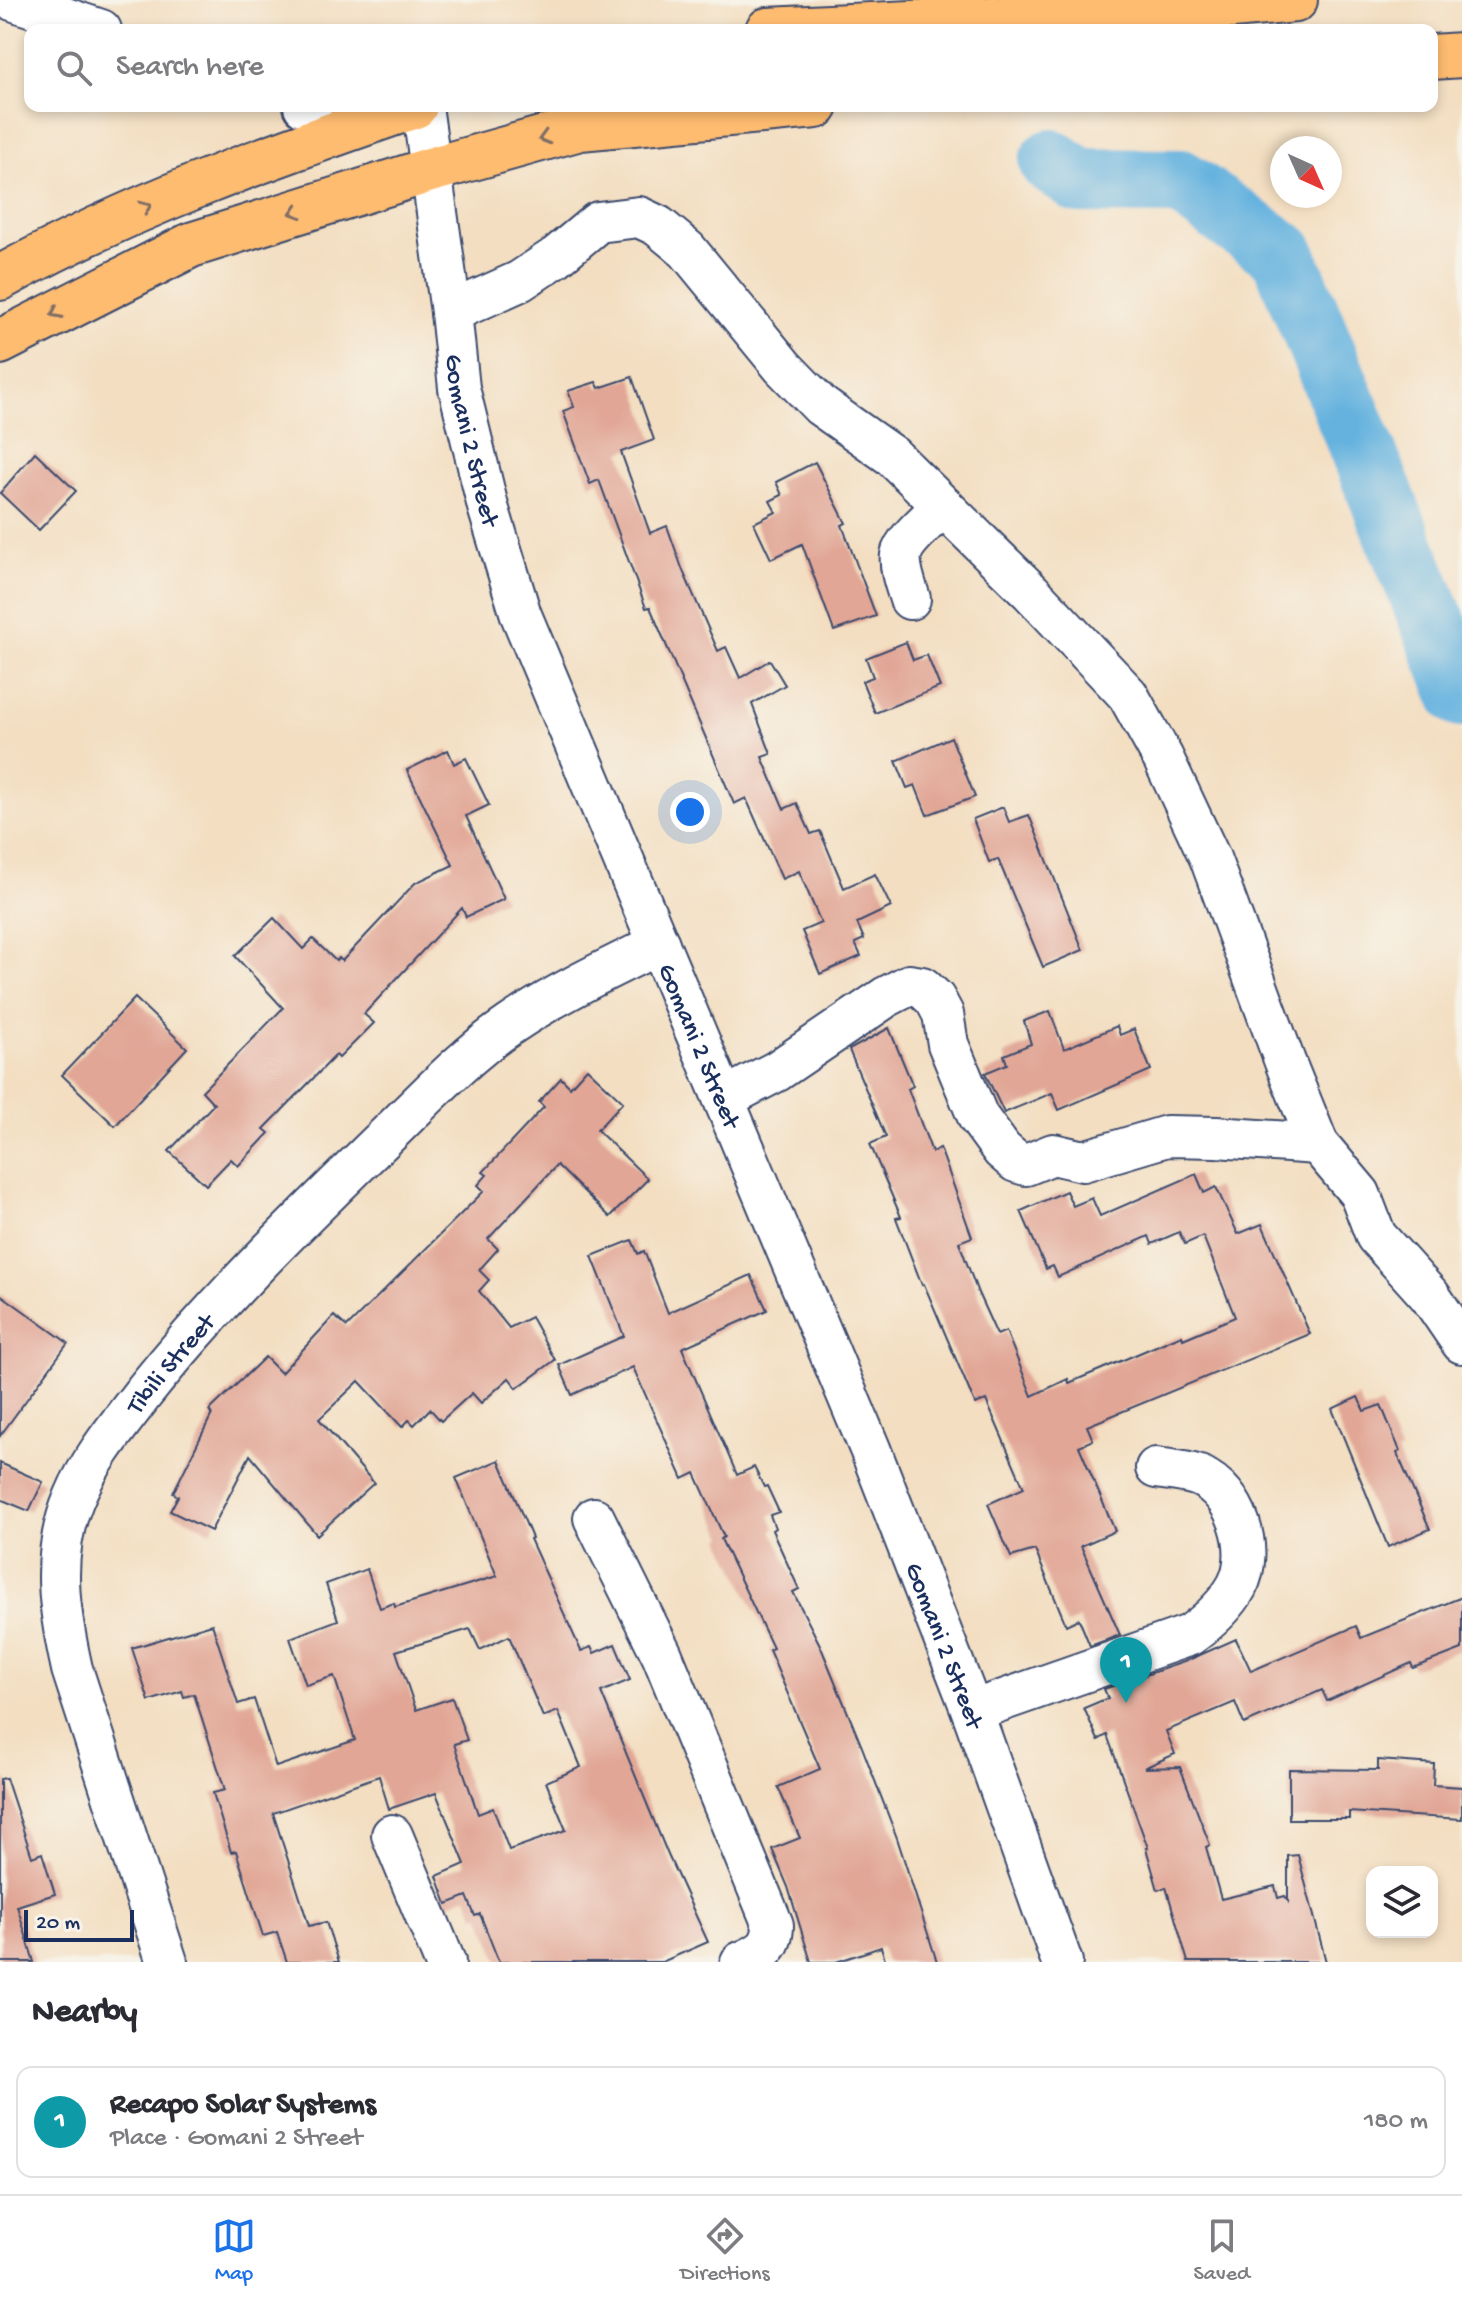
<!DOCTYPE html>
<html lang="en">
<head>
<meta charset="utf-8">
<style>
	body { margin:0; font-family:"Gochi Hand",sans-serif; background:#f2f2f3; color:#2b2b33 }
	.controls { position:absolute; right:24px; bottom:24px; display:grid; overflow:hidden; border-radius:16px; box-shadow:0 4px 12px #0003 }
	.controls button { width:72px; height:72px; display:grid; place-items:center; padding:0; border:0; border-bottom:2px solid #e1e1e2; background:#fff; color:#2b2b33; font:40px sans-serif }
	.compass { position:absolute; left:1270px; top:136px; width:72px; height:72px; border-radius:50%; background:#fff; box-shadow:0 4px 12px #0003; rotate:135deg }
	.scale { position:absolute; left:24px; bottom:20px; width:110px; box-sizing:border-box; padding-left:8px; border:4px solid #1b2f5e; border-top:0; font-size:22px; line-height:28px; white-space:nowrap; color:#1b2f5e; -webkit-text-stroke:6px #f7f3e8; paint-order:stroke }
	.you { position:absolute; left:690px; top:812px; width:28px; height:28px; margin:-20px; border:6px solid #fff; border-radius:50%; background:#1a73e8; box-shadow:0 0 0 12px #1a73e833 }
	.badge { display:grid; place-items:center; width:52px; height:52px; border-radius:50%; background:#1a73e8; color:#fff; font-size:26px; font-weight:700 }
	.pin { position:absolute; translate:-50% -66px; filter:drop-shadow(0 2px 4px #0008) }
	.pin::after { content:''; position:absolute; top:42px; width:28px; height:24px; background:inherit; clip-path:polygon(0 0,100% 0,50% 100%) }
	.list { margin:0; padding:0; list-style:none }
	h2 { display:flex; justify-content:space-between; align-items:center; height:104px; margin:0; padding:0 32px; font-size:34px }
	h2 small { font-size:26px; font-weight:400; color:#7c7c81 }
	.list li { display:grid; grid-template-columns:52px 1fr auto; gap:24px; align-items:center; box-sizing:border-box; height:112px; margin:0 16px 16px; padding:0 16px; border:2px solid #e1e1e2; border-radius:16px }
	.list b { display:block; font-size:30px; white-space:nowrap }
	.list p { margin:0; font-size:26px; white-space:nowrap; color:#7c7c81 }
	.list em { font-size:26px; font-style:normal; color:#7c7c81 }
	.icon { flex:none; width:44px; height:44px; fill:none; stroke:currentColor; stroke-width:2; stroke-linecap:round; stroke-linejoin:round }
	.map { position:relative; flex:none; width:1462px; height:1962px; overflow:hidden }
	.search { position:absolute; background:#fff; box-shadow:0 4px 12px #0003; left:24px; right:24px; top:24px; height:88px; display:flex; align-items:center; gap:20px; box-sizing:border-box; padding:0 28px; border-radius:16px; color:#7c7c81; font-size:30px }
	.sheet { height:232px; background:#fff }
	nav { display:flex; justify-content:space-around; align-items:center; box-sizing:border-box; height:112px; border-top:2px solid #e1e1e2; background:#fff; font-size:22px; color:#7c7c81 }
	nav a { display:grid; justify-items:center; gap:4px }
	nav .on { color:#1a73e8 }
	.map>svg:first-child { display:block }
	.lines { fill:none; stroke-linecap:round; stroke-linejoin:round }
	.river { stroke:#65b2df; stroke-width:66 }
	.building { fill:#e1a695; fill-rule:evenodd }
	.minor-casing { stroke:#3b496d; stroke-width:44 }
	.major-casing { stroke:#3b496d; stroke-width:48 }
	.minor { stroke:#fff; stroke-width:40 }
	.major { stroke:#febc70; stroke-width:44 }
	.oneway { stroke:#816e66 }
	.labels { text-anchor:middle; stroke-width:6; stroke-linejoin:round; paint-order:stroke }
	.street-label { font-size:26px; fill:#1b2f5e; stroke:#f7f3e8 }
</style>
</head>
<body>
<div class="map">
<svg width="1462" height="1962" viewBox="0 0 1462 1962">
	<rect width="100%" height="100%" fill="#f7f3e8"/>
	<filter id="ink" filterUnits="userSpaceOnUse"><feTurbulence type="fractalNoise" baseFrequency=".0125" numOctaves="2"/><feDisplacementMap in="SourceGraphic" scale="16" xChannelSelector="R" yChannelSelector="G"/><feConvolveMatrix kernelMatrix="1 2 1 2 8 2 1 2 1" color-interpolation-filters="sRGB"/></filter>
	<filter id="wash" filterUnits="userSpaceOnUse"><feTurbulence type="fractalNoise" baseFrequency=".006" numOctaves="4" result="noise"/><feDisplacementMap in="SourceGraphic" scale="32" xChannelSelector="R" yChannelSelector="G"/><feGaussianBlur stdDeviation="1.8" result="paint"/><feColorMatrix in="noise" values="0 0 0 0 0 0 0 0 0 0 0 0 0 0 0 0 0 1.4 0 .05"/><feComposite in="paint" operator="in"/></filter>
	<g filter="url(#wash)">
		<rect width="100%" height="100%" fill="#f3dec1"/>
		<g class="lines">
			<path class="river" d="M 1052,162 L 1080,181 L 1180,182 L 1283,254 L 1462,694"/>
		</g>
		<g id="blocks">
			<g class="building">
				<path d="M 632,377 L 654,440 L 621,452 L 650,533 L 667,526 L 683,571 L 718,651 L 726,647 L 740,678 L 770,660 L 785,685 L 752,704 L 771,754 L 762,757 L 784,809 L 797,803 L 811,834 L 820,831 L 844,888 L 875,874 L 891,907 L 857,923 L 864,939 L 855,943 L 861,956 L 820,974 L 802,931 L 821,923 L 799,871 L 782,879 L 746,798 L 734,804 L 650,607 L 646,608 L 599,480 L 590,484 L 563,411 L 574,407 L 568,391 L 596,382 L 599,388 Z"/>
				<path d="M 35,452 L 76,491 L 39,530 L 0,493 Z"/>
				<path d="M 815,462 L 846,523 L 842,525 L 876,616 L 834,631 L 802,544 L 771,559 L 754,523 L 776,512 L 770,501 L 782,495 L 776,482 Z"/>
				<path d="M 906,642 L 913,660 L 927,655 L 940,687 L 875,713 L 862,681 L 873,677 L 866,658 Z"/>
				<path d="M 951,737 L 975,797 L 927,815 L 915,785 L 907,788 L 896,761 Z"/>
				<path d="M 448,750 L 454,764 L 466,758 L 489,805 L 466,816 L 504,899 L 466,917 L 462,908 L 364,1014 L 374,1023 L 339,1058 L 336,1055 L 264,1129 L 269,1133 L 238,1166 L 231,1159 L 206,1185 L 169,1151 L 214,1104 L 202,1091 L 283,1008 L 235,956 L 274,918 L 303,949 L 313,939 L 336,961 L 339,958 L 342,961 L 415,883 L 453,865 L 407,770 Z"/>
				<path d="M 1003,807 L 1009,822 L 1029,815 L 1083,950 L 1043,967 L 998,859 L 989,862 L 973,819 Z"/>
				<path d="M 135,998 L 187,1048 L 115,1126 L 62,1075 Z"/>
				<path d="M 1050,1011 L 1064,1049 L 1117,1026 L 1120,1035 L 1134,1029 L 1151,1070 L 1059,1110 L 1052,1093 L 1004,1113 L 985,1073 L 1007,1064 L 1004,1055 L 1031,1044 L 1024,1021 Z"/>
				<path d="M 889,1028 L 913,1086 L 908,1089 L 932,1152 L 940,1148 L 972,1237 L 959,1242 L 978,1293 L 997,1335 L 1006,1331 L 1032,1396 L 1068,1379 L 1069,1383 L 1182,1335 L 1183,1339 L 1235,1317 L 1203,1236 L 1185,1244 L 1179,1232 L 1152,1244 L 1149,1236 L 1058,1277 L 1053,1266 L 1046,1269 L 1021,1211 L 1066,1191 L 1073,1206 L 1092,1198 L 1100,1216 L 1196,1174 L 1204,1193 L 1216,1187 L 1238,1234 L 1262,1224 L 1310,1334 L 1087,1426 L 1093,1440 L 1079,1446 L 1115,1531 L 1081,1546 L 1120,1635 L 1090,1646 L 1079,1619 L 1066,1625 L 1035,1550 L 1011,1557 L 988,1504 L 1024,1488 L 986,1400 L 975,1404 L 924,1284 L 922,1285 L 896,1218 L 901,1217 L 870,1144 L 886,1137 L 849,1050 Z"/>
				<path d="M 587,1068 L 623,1102 L 597,1130 L 648,1179 L 610,1217 L 557,1165 L 488,1239 L 498,1249 L 479,1270 L 489,1280 L 479,1291 L 509,1328 L 531,1317 L 555,1360 L 517,1388 L 509,1378 L 481,1403 L 472,1393 L 441,1421 L 430,1409 L 414,1425 L 409,1420 L 402,1427 L 359,1381 L 319,1419 L 374,1483 L 317,1535 L 250,1455 L 211,1531 L 170,1511 L 178,1496 L 173,1493 L 212,1414 L 209,1411 L 265,1357 L 281,1373 L 334,1316 L 347,1327 L 484,1191 L 478,1185 L 487,1175 L 483,1172 L 544,1107 L 539,1102 L 561,1078 L 570,1087 Z"/>
				<path d="M 632,1240 L 638,1254 L 644,1251 L 668,1313 L 751,1275 L 767,1310 L 682,1348 L 737,1475 L 754,1467 L 764,1487 L 767,1486 L 779,1512 L 770,1515 L 775,1528 L 772,1530 L 799,1589 L 793,1592 L 820,1645 L 862,1747 L 897,1838 L 937,1962 L 886,1962 L 881,1947 L 836,1962 L 811,1962 L 788,1887 L 772,1849 L 800,1838 L 778,1787 L 820,1769 L 769,1650 L 773,1648 L 721,1539 L 724,1537 L 695,1473 L 683,1479 L 633,1367 L 572,1395 L 559,1365 L 624,1336 L 592,1256 Z"/>
				<path d="M 0,1294 L 68,1343 L 0,1436 Z"/>
				<path d="M 1358,1397 L 1364,1411 L 1381,1405 L 1400,1451 L 1397,1453 L 1430,1529 L 1388,1547 L 1332,1409 Z"/>
				<path d="M 499,1460 L 532,1538 L 530,1539 L 581,1651 L 591,1647 L 594,1653 L 615,1644 L 630,1680 L 601,1692 L 668,1855 L 708,1942 L 662,1962 L 499,1962 L 480,1914 L 475,1916 L 467,1896 L 447,1904 L 437,1876 L 465,1864 L 436,1793 L 389,1809 L 379,1776 L 273,1813 L 309,1926 L 326,1922 L 339,1962 L 287,1962 L 277,1932 L 263,1936 L 236,1851 L 231,1852 L 213,1793 L 225,1790 L 194,1694 L 184,1697 L 182,1691 L 149,1701 L 132,1648 L 212,1624 L 238,1704 L 254,1699 L 276,1767 L 355,1740 L 334,1676 L 306,1685 L 290,1638 L 338,1620 L 326,1584 L 367,1569 L 380,1608 L 394,1603 L 395,1607 L 497,1576 L 456,1478 ZM 470,1629 L 480,1650 L 509,1636 L 543,1717 L 558,1711 L 581,1767 L 546,1782 L 566,1830 L 509,1850 L 493,1808 L 478,1814 L 454,1744 L 467,1740 L 452,1698 L 416,1710 L 396,1651 Z"/>
				<path d="M 0,1463 L 43,1482 L 29,1511 L 0,1499 Z"/>
				<path d="M 1462,1597 L 1462,1649 L 1413,1668 L 1411,1663 L 1327,1701 L 1322,1690 L 1244,1724 L 1235,1702 L 1166,1731 L 1175,1754 L 1144,1768 L 1180,1767 L 1210,1845 L 1206,1847 L 1221,1899 L 1275,1886 L 1278,1898 L 1285,1896 L 1288,1901 L 1288,1856 L 1298,1855 L 1326,1962 L 1188,1962 L 1166,1887 L 1158,1890 L 1146,1848 L 1148,1848 L 1107,1735 L 1098,1740 L 1084,1708 L 1108,1698 L 1104,1689 L 1184,1662 L 1236,1639 L 1251,1671 L 1356,1626 L 1361,1638 Z"/>
				<path d="M 1378,1760 L 1434,1764 L 1433,1785 L 1462,1787 L 1462,1819 L 1349,1812 L 1349,1819 L 1289,1819 L 1289,1769 L 1378,1770 Z"/>
				<path d="M 6,1778 L 32,1857 L 42,1853 L 55,1894 L 17,1906 L 34,1962 L 0,1962 L 0,1779 Z"/>
			</g>
		</g>
	</g>
	<g filter="url(#ink)">
		<use href="#blocks" fill-opacity="0" stroke="#3b496d" stroke-width="2"/>
		<g class="lines">
			<g class="minor-casing">
				<g id="minor">
					<path d="M 12,0 L 101,30"/>
					<path d="M 304,106 L 312,109"/>
					<path id="s1" d="M 422,106 L 451,312 L 459,388 L 488,507 L 521,615 L 870,1449 L 972,1711 L 1062,1962"/>
					<path d="M 451,312 L 520,281 L 556,257 L 598,222 L 639,217 L 658,226 L 687,250 L 783,367 L 821,406 L 892,456 L 943,506 C 932,517 904,540 901,555 C 899,568 906,586 910,599"/>
					<path d="M 943,506 L 1031,592 L 1128,695 L 1163,758 L 1210,858 L 1285,1062 L 1318,1144"/>
					<path d="M 725,1098 L 777,1071 L 886,997 L 909,985 L 922,987 L 935,999 L 943,1014 L 948,1044 L 978,1117 L 1002,1150 L 1016,1162 L 1026,1165 L 1053,1154 L 1083,1161 L 1167,1136 L 1216,1137 L 1318,1144 L 1360,1194 L 1376,1236 L 1430,1296 L 1462,1343"/>
					<path d="M 594,1518 L 662,1655 L 773,1925 C 773,1947 761,1954 741,1962"/>
					<path d="M 972,1711 L 1190,1635 C 1208,1622 1226,1606 1237,1586 C 1256,1550 1237,1492 1199,1476 C 1186,1471 1169,1470 1156,1468"/>
					<path d="M 392,1835 L 445,1962"/>
					<path id="s2" d="M 167,1962 L 72,1669 C 59,1611 50,1555 74,1498 C 90,1459 119,1425 144,1392 C 214,1304 295,1225 376,1146 C 419,1105 461,1058 510,1025 C 557,993 608,969 659,944"/>
				</g>
			</g>
			<g class="major-casing">
				<g id="major">
					<path d="M 1150,14 L 1295,0"/>
					<path d="M 768,30 L 1178,10"/>
					<path d="M 1432,57 L 1462,55"/>
					<path d="M 0,278 C 132,205 272,155 415,106"/>
					<path d="M 0,342 L 191,245 L 430,170 L 580,128 L 816,106"/>
				</g>
			</g>
			<use href="#minor" class="minor"/>
			<use href="#major" class="major"/>
		</g>
		<defs><path id="oneway-chevron" d="M-2-3.5L2.5 0L-2 3.5" fill="none" stroke-width="1.6" stroke-linecap="round" stroke-linejoin="round" transform="scale(2)"/></defs>
		<g class="oneway">
			<use href="#oneway-chevron" transform="translate(544 138) rotate(164)"/>
			<use href="#oneway-chevron" transform="translate(146 207) rotate(-24)"/>
			<use href="#oneway-chevron" transform="translate(295 212) rotate(163)"/>
			<use href="#oneway-chevron" transform="translate(56 313) rotate(153)"/>
		</g>
	</g>
	<g class="labels">
		<g class="street-label">
			<text dy="9" stroke="none"><textPath href="#s1" startOffset="338">Gomani 2 Street</textPath></text>
			<text dy="9" stroke="none"><textPath href="#s1" startOffset="986">Gomani 2 Street</textPath></text>
			<text dy="9" stroke="none"><textPath href="#s2" startOffset="648">Tibili Street</textPath></text>
			<text dy="9" stroke="none"><textPath href="#s1" startOffset="1634">Gomani 2 Street</textPath></text>
		</g>
	</g>
</svg>
<div class="controls">
<button><svg class="icon" aria-label="layers" viewBox="0 0 24 24"><path d="M12 4l9 5-9 5-9-5zM3 14l9 5 9-5"/></svg></button>
</div>
<svg class="compass" viewBox="-18 -18 36 36"><path d="M0-13l5 13h-10z" fill="#e53935"/><path d="M0 13l5-13h-10z" fill="#7c7c81"/></svg>
<div class="scale">20 m</div>
<div class="you"></div>
<div class="pin badge" style="left:1126px;top:1703px;background:#0f9aa8">1</div>
<div class="search"><svg class="icon" aria-label="search" viewBox="0 0 24 24"><circle cx="10" cy="10" r="6"/><path d="M15 15l6 6"/></svg>Search here</div>
</div>
<section class="sheet">
<h2>Nearby<small></small></h2>
<ul class="list">
<li><span class="badge" style="background:#0f9aa8">1</span><div><b>Recapo Solar Systems</b><p>Place · Gomani 2 Street</p></div><em>180 m</em></li>
</ul>
</section>
<nav>
<a class="on"><svg class="icon" aria-label="map" viewBox="0 0 24 24"><path d="M3 6l6-2 6 2 6-2v14l-6 2-6-2-6 2zM9 4v14M15 6v14"/></svg>Map</a>
<a><svg class="icon" aria-label="directions" viewBox="0 0 24 24"><path d="M12 3l9 9-9 9-9-9zM9 14v-3h6M13 9l2 2-2 2"/></svg>Directions</a>
<a><svg class="icon" aria-label="saved" viewBox="0 0 24 24"><path d="M7 4h10v16l-5-4-5 4z"/></svg>Saved</a>
</nav>
</body>
</html>
